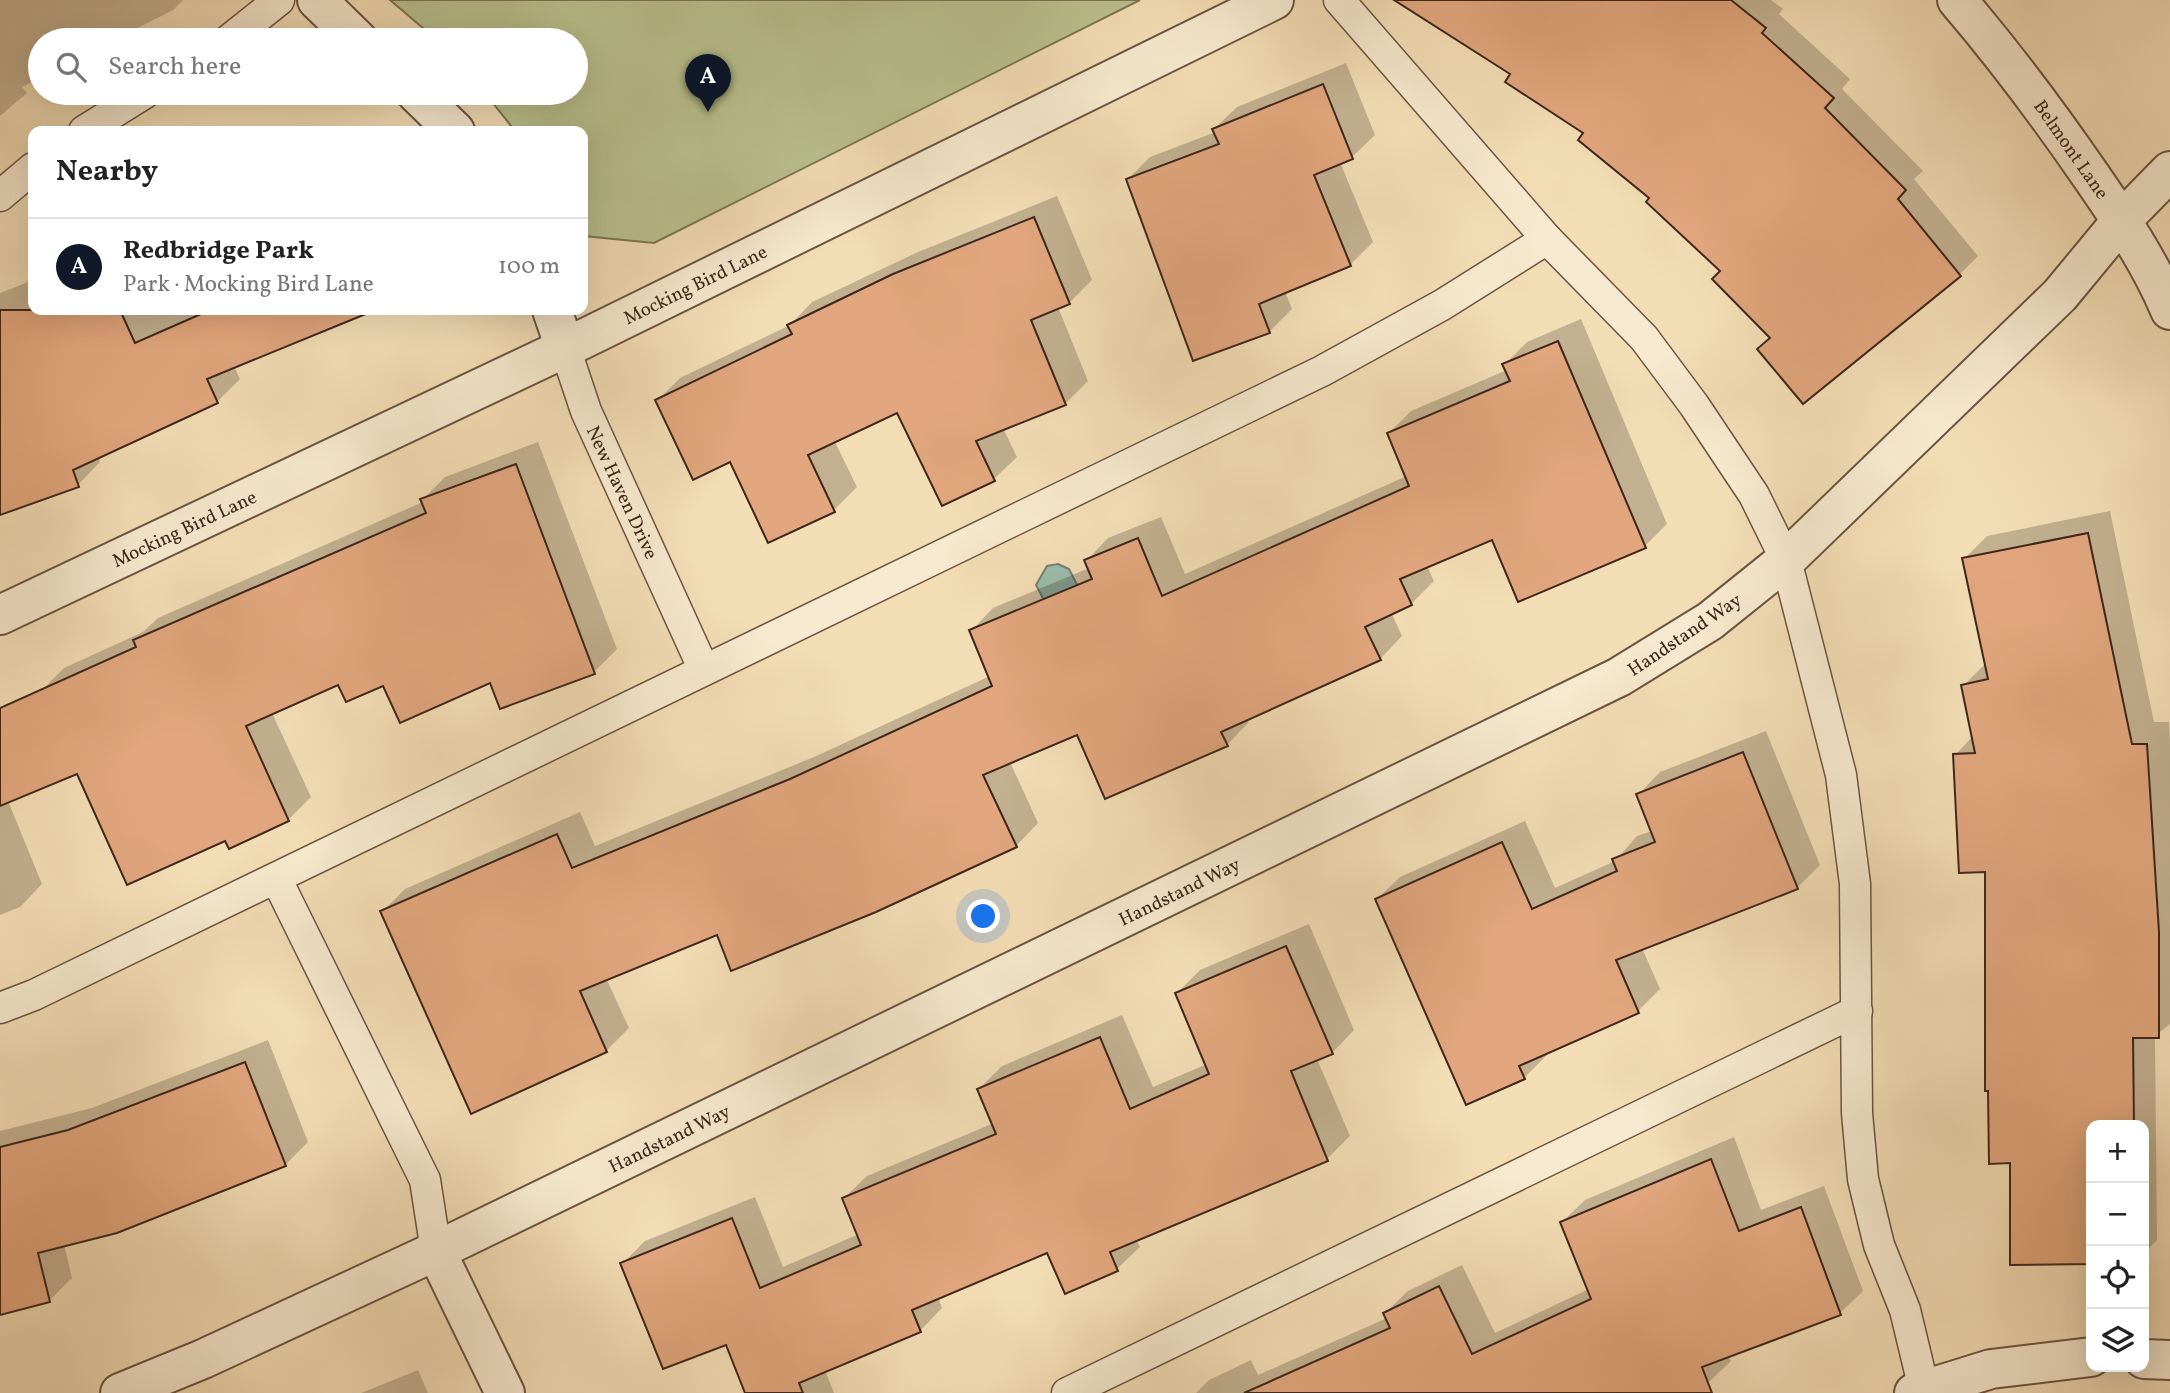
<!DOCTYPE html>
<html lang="en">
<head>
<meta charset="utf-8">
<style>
	body { margin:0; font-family:Vollkorn,serif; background:#f6f6f6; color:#222 }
	.controls { position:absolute; right:21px; bottom:21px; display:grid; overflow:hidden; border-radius:14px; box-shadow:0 7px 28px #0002 }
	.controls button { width:63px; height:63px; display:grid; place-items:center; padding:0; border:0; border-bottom:2px solid #e0e0e0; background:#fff; color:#222; font:35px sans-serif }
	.you { position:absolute; left:984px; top:917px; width:24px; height:24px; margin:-18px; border:5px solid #fff; border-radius:50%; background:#1a73e8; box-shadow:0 0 0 10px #1a73e833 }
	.badge { display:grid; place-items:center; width:46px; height:46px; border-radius:50%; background:#111827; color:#fff; font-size:23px; font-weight:700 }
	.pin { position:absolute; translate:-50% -58px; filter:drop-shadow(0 2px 4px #0008) }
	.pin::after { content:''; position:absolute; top:37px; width:24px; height:21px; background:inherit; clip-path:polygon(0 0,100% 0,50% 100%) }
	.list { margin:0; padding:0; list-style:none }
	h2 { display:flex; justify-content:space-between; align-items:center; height:91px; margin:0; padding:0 28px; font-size:30px }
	h2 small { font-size:23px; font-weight:400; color:#767676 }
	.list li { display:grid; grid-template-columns:46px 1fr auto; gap:21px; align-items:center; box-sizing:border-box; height:98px; padding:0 28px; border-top:2px solid #e0e0e0 }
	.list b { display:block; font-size:26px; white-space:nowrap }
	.list p { margin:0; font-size:23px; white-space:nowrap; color:#767676 }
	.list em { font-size:23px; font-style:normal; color:#767676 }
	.icon { flex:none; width:38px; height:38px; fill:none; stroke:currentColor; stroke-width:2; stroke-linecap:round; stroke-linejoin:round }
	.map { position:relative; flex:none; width:2170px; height:1393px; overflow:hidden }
	.search { position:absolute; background:#fff; box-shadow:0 7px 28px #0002; left:28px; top:28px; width:560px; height:77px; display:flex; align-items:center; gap:18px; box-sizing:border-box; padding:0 24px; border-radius:38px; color:#767676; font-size:26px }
	.panel { position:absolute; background:#fff; box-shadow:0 7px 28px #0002; left:28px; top:126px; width:560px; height:189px; border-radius:14px }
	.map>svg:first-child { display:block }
	.green { fill:#b9c18e; stroke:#7c7455; stroke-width:2 }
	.water { fill:#9bbcab; stroke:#768072; stroke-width:2 }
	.shadow { fill:#0003 }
	.building { fill:#e1a67d; stroke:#3e261c; stroke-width:2 }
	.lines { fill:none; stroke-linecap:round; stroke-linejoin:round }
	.lane-casing { stroke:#6b5442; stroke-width:33 }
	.street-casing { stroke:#6b5442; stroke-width:42 }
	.lane { stroke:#f7e9cf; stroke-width:30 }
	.street { stroke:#f7e9cf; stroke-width:38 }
	.labels { text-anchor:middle; stroke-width:6; stroke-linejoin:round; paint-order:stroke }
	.street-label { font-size:19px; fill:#3e261c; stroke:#f7e9cf }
</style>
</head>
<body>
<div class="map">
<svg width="2170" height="1393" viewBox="0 0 2170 1393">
	<rect width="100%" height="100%" fill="#f3ddb5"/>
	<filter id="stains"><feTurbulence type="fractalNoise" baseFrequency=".00286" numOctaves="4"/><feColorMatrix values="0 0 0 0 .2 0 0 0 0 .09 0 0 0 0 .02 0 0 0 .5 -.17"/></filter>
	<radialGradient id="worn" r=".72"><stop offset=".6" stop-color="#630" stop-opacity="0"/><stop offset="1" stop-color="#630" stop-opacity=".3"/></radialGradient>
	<path class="green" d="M 390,0 L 1140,0 L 654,243 L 584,236 L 583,131 L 515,131 L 485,93 L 576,93 L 576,40 L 437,40 Z"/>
	<path class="water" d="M 1058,564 L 1069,569 L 1094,618 L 1062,635 L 1036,585 L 1047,566 Z"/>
	<g class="shadow">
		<path d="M 0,0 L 183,0 L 173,10 L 114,40 L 40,40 L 40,78 L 22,87 L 27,93 L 0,116 Z"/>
		<path d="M 1450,0 L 1771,0 L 1783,9 L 1779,14 L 1850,79 L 1842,89 L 1923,171 L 1914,179 L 1978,256 L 1960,274 L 1759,349 L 1771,336 L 1722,271 L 1586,133 L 1513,74 Z"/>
		<path d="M 1346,63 L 1375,135 L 1352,157 L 1340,162 L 1373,242 L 1350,265 L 1285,291 L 1292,309 L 1269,332 L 1128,179 L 1150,157 L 1216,132 L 1214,129 L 1237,107 Z"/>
		<path d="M 1057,196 L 1092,280 L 1069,303 L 1058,307 L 1088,381 L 1065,404 L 1003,428 L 1017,457 L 994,479 L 943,503 L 898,410 L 834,440 L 857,487 L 834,510 L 769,541 L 730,459 L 657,401 L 680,378 L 790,325 L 812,302 L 918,252 Z"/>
		<path d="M 33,276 L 33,310 L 367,310 L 234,366 L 240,379 L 217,402 L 98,456 L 100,462 L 78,485 L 0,513 L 0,293 L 26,283 Z"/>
		<path d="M 1581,319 L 1667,524 L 1645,546 L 1493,538 L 1427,566 L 1434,581 L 1411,604 L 1392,614 L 1402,636 L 1380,659 L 1248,718 L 1249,722 L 1227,745 L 1078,733 L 1010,762 L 1038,823 L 1016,846 L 718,933 L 606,978 L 629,1028 L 606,1051 L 382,912 L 405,889 L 580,812 L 595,846 L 814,757 L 990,676 L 971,631 L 993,608 L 1089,568 L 1086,561 L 1108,538 L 1161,517 L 1185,574 L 1407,476 L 1389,433 L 1411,411 L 1507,370 L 1505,364 L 1527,342 Z"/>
		<path d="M 538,442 L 617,649 L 594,672 L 491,681 L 339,683 L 272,713 L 311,797 L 288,820 L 229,847 L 226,839 L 77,771 L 8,801 L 42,884 L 20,907 L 0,915 L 0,710 L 41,691 L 64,668 L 143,632 L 158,618 L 423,502 L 422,500 L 445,477 Z"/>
		<path d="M 2110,511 L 2154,722 L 2169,722 L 2170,741 L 2170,1024 L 2155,1036 L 2157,1240 L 2144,1253 L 2144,1125 L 2091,1125 L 2091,1263 L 2012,1263 L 2011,1162 L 1987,870 L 1955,755 L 1973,736 L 1963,686 L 1986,663 L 1964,559 L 1987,536 Z"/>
		<path d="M 1766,731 L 1820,865 L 1797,888 L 1642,948 L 1660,989 L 1638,1011 L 1546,1052 L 1547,1055 L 1524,1078 L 1377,899 L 1400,877 L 1525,821 L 1555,888 L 1615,861 L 1637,836 L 1652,831 L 1638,795 L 1660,772 Z"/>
		<path d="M 1309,924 L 1354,1030 L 1332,1053 L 1317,1059 L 1350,1136 L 1327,1159 L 1136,1239 L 1140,1247 L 1117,1269 L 1048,1251 L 938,1297 L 942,1308 L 920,1331 L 825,1370 L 834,1393 L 747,1393 L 727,1342 L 622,1264 L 645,1241 L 755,1197 L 783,1267 L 859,1234 L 844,1198 L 867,1176 L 994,1123 L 979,1089 L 1002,1066 L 1122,1015 L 1153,1087 L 1207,1064 L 1177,993 L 1200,970 Z"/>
		<path d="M 268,1040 L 308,1142 L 285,1165 L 64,1244 L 72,1278 L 49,1301 L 0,1313 L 0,1131 L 92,1108 Z"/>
		<path d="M 1734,1137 L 1761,1210 L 1824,1186 L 1863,1291 L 1840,1313 L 1728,1355 L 1731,1361 L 1708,1383 L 1683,1393 L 1196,1393 L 1209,1380 L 1251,1360 L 1258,1375 L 1387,1318 L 1385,1313 L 1408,1291 L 1462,1265 L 1495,1333 L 1589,1289 L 1562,1222 L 1585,1200 Z"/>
		<path d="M 418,1370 L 428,1393 L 361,1393 Z"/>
	</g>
	<g class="building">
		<path d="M 1394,0 L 1731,0 L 1766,28 L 1762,33 L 1834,98 L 1825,108 L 1906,190 L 1898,199 L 1961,276 L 1803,404 L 1757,349 L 1770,338 L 1712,279 L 1720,271 L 1646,202 L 1649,198 L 1578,140 L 1583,133 L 1505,82 L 1510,74 Z"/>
		<path d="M 1323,84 L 1353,159 L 1314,175 L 1351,266 L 1259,304 L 1270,333 L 1193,361 L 1126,179 L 1219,144 L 1212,129 Z"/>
		<path d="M 1034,217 L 1070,304 L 1031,320 L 1066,405 L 976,441 L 995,481 L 942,506 L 897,413 L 808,455 L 835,512 L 768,543 L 730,462 L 693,480 L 655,400 L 792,334 L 787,325 L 893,274 Z"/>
		<path d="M 0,310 L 120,310 L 135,343 L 210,310 L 373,311 L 207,379 L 218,403 L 73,470 L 79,487 L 0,515 Z"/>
		<path d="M 1558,341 L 1646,548 L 1518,602 L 1492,540 L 1400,579 L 1412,605 L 1365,627 L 1381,660 L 1221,732 L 1228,746 L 1105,799 L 1077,735 L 983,775 L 1017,847 L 876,912 L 731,971 L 717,935 L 580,991 L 607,1052 L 471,1114 L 380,911 L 557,834 L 572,868 L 790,779 L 992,686 L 969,630 L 1092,579 L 1084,560 L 1138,538 L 1162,596 L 1409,486 L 1387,433 L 1510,381 L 1502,364 Z"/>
		<path d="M 516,464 L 595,674 L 500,709 L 490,683 L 400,723 L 383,686 L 346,702 L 338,685 L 246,726 L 289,821 L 229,849 L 225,841 L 127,885 L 77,774 L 0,806 L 0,708 L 136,647 L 133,640 L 426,513 L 420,499 Z"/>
		<path d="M 2088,533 L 2132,744 L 2147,744 L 2159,932 L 2159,1038 L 2133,1038 L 2134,1125 L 2091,1125 L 2091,1264 L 2010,1265 L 2010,1163 L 1989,1164 L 1988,1091 L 1985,1091 L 1985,872 L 1959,873 L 1953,754 L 1975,753 L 1961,685 L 1988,679 L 1962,558 Z"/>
		<path d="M 1743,752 L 1798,889 L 1616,960 L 1639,1013 L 1519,1066 L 1525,1079 L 1466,1105 L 1375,899 L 1502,842 L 1532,909 L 1617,871 L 1612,859 L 1655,842 L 1636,794 Z"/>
		<path d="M 1286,946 L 1333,1054 L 1291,1071 L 1328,1161 L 1110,1252 L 1118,1271 L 1065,1294 L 1047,1253 L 912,1310 L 921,1332 L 799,1383 L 803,1393 L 745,1393 L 726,1345 L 663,1369 L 620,1263 L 732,1218 L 760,1288 L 861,1245 L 842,1198 L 996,1134 L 977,1089 L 1100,1037 L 1130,1109 L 1209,1074 L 1175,993 Z"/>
		<path d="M 245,1062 L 286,1166 L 117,1233 L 38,1253 L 50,1302 L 0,1315 L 0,1147 L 68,1130 Z"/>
		<path d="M 1711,1159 L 1739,1231 L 1801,1207 L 1841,1315 L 1702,1367 L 1712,1393 L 1244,1393 L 1390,1328 L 1383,1313 L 1439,1286 L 1472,1354 L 1591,1299 L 1560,1222 Z"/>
	</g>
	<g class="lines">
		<g class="lane-casing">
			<g id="lane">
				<path d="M 1339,0 L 1547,239 L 1644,338 L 1694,405 L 1754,495 L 1786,560 L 1841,775 L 1855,884 L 1857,1113 L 1863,1179 L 1879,1245 L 1905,1310 L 1924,1389"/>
				<path d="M 229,40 L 279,0"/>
				<path d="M 84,131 L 145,93"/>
				<path d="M 0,196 L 33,168"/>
				<path d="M 565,348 L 586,411 L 704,670"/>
				<path d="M 277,880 L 425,1180 L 436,1251"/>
				<path d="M 0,1008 L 34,995 L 1322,371 L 1442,305 L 1547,239"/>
				<path d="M 1067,1393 L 1857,1011"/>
			</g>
		</g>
		<g class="street-casing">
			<g id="street">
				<path d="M 317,0 L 358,40"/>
				<path d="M 1957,0 C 2005,56 2049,115 2091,176 C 2120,218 2150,262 2170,310"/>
				<path d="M 416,93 L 455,131"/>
				<path d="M 552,310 L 565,348"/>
				<path d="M 0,615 L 565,348 L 1274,0"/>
				<path d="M 436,1251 L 505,1393"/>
				<path d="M 2144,1359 L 2170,1360"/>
				<path d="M 120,1393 L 203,1359 L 436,1251 L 1619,677 L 1710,621 L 1786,560 L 2060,295 L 2122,220 L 2170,171"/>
				<path d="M 1914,1393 L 1991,1369 L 2091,1357"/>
			</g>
		</g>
		<use href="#lane" class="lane"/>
		<use href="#street" class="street"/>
	</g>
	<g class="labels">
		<g class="street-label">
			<text transform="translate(2072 149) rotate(55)" y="7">Belmont Lane</text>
			<text transform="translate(695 284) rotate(-26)" y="7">Mocking Bird Lane</text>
			<text transform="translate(623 492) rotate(65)" y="7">New Haven Drive</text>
			<text transform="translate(184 528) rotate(-25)" y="7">Mocking Bird Lane</text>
			<text transform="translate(1684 634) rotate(-34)" y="7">Handstand Way</text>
			<text transform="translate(1179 891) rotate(-26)" y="7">Handstand Way</text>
			<text transform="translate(669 1138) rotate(-26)" y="7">Handstand Way</text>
		</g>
	</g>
	<rect width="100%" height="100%" filter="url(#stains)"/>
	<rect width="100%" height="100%" fill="url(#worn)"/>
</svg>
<div class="controls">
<button>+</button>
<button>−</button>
<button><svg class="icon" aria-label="locate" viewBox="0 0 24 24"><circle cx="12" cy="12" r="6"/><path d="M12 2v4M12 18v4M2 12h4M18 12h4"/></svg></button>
<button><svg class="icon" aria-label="layers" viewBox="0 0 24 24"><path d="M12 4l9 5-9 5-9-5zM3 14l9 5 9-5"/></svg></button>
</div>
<div class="you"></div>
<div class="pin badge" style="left:708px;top:112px">A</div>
<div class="search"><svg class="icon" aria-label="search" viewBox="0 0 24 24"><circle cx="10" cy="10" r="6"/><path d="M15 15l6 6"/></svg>Search here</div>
<section class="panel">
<h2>Nearby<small></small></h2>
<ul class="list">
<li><span class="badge">A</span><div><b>Redbridge Park</b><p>Park · Mocking Bird Lane</p></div><em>100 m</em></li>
</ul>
</section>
</div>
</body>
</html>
